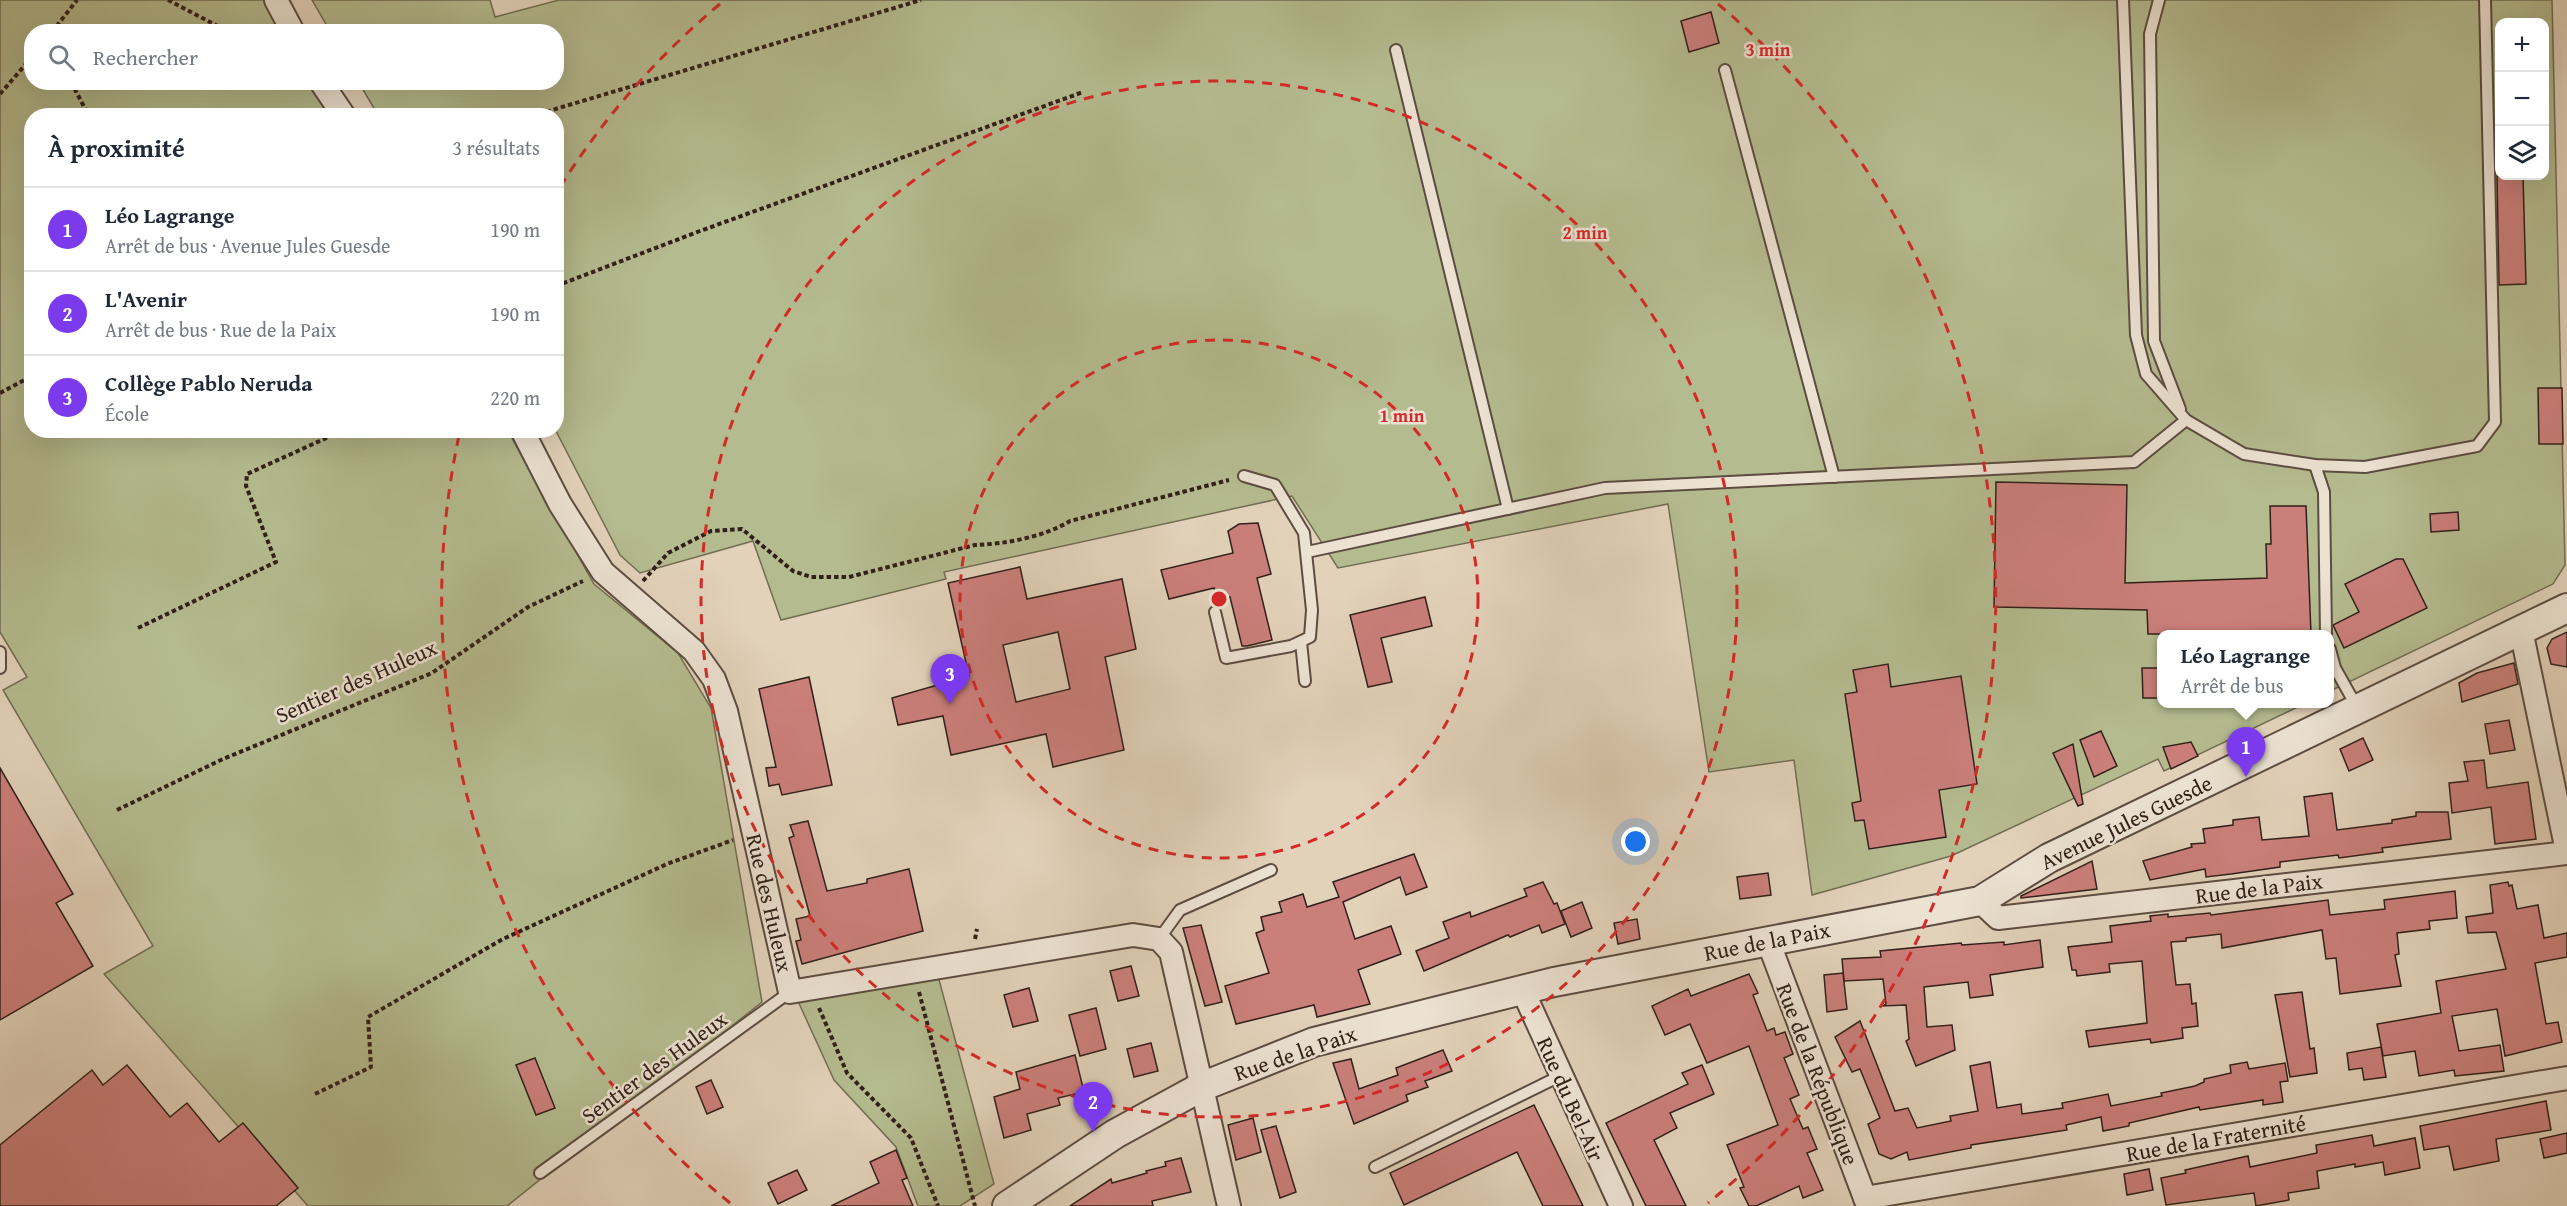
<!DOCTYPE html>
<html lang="fr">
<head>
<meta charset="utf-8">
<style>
	body { margin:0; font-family:"Gentium Book Plus",serif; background:#f2f2f3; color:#1f2937 }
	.controls { position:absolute; right:18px; top:18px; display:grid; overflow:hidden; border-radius:12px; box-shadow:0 6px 24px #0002 }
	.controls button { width:54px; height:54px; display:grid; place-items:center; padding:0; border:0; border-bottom:2px solid #e0e1e3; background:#fff; color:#1f2937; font:30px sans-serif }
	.you { position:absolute; left:1636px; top:842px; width:21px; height:21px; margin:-15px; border:4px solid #fff; border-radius:50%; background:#1a73e8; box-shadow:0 0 0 9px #1a73e833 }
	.badge { display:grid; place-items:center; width:39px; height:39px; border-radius:50%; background:#7c3aed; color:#fff; font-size:20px; font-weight:700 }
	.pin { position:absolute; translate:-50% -50px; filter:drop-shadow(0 2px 3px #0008) }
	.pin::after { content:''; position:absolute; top:32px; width:21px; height:18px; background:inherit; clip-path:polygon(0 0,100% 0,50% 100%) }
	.popup { position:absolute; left:2157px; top:630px; width:177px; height:78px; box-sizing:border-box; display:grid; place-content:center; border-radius:12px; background:#fff; filter:drop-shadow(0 2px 4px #0005); font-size:20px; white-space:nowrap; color:#747a83 }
	.popup b { font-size:22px; color:#1f2937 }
	.popup::after { content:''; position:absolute; left:50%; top:100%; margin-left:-12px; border:12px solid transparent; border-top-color:#fff }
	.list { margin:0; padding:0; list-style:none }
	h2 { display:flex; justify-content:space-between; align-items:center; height:78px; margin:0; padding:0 24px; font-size:26px }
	h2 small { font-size:20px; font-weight:400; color:#747a83 }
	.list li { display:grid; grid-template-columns:39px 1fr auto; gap:18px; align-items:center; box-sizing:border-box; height:84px; padding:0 24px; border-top:2px solid #e0e1e3 }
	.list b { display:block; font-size:22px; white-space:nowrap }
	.list p { margin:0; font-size:20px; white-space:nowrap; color:#747a83 }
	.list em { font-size:20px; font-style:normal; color:#747a83 }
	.icon { flex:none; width:33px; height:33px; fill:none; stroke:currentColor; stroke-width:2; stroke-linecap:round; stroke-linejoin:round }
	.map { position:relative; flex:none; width:2567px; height:1206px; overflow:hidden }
	.search { position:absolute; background:#fff; box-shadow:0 6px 24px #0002; left:24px; top:24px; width:540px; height:66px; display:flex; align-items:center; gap:15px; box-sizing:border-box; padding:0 21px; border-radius:24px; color:#747a83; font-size:22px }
	.panel { position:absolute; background:#fff; box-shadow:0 6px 24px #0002; left:24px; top:108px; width:540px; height:330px; border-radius:24px }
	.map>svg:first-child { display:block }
	.green { fill:#b4bb8f; stroke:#726e54; stroke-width:1.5; fill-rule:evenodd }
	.building { fill:#cb7f7b; stroke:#312019; stroke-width:1.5; fill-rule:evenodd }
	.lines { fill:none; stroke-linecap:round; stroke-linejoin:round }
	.service-casing { stroke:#5d4c41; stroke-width:14 }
	.minor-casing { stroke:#5d4c41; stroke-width:26 }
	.tertiary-casing { stroke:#5d4c41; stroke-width:32 }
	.path { stroke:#312019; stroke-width:4; stroke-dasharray:4.5 3; stroke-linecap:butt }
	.service { stroke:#ece2d2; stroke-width:10 }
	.minor { stroke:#ece2d2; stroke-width:22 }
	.tertiary { stroke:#ece2d2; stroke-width:28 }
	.ring { fill:none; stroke:#d62828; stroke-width:3; stroke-dasharray:10 8 }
	.labels { text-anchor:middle; stroke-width:5; stroke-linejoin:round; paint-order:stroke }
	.street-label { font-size:22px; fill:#312019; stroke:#ece2d2 }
	.centre { fill:#d62828; stroke:#ece2d2; stroke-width:3 }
	.ring-label { font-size:18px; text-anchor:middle; font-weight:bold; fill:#d62828; stroke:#ece2d2; stroke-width:5; stroke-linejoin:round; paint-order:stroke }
</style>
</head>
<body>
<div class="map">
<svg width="2567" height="1206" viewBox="0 0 2567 1206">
	<rect width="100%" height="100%" fill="#e2d2ba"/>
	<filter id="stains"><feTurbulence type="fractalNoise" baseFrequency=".00333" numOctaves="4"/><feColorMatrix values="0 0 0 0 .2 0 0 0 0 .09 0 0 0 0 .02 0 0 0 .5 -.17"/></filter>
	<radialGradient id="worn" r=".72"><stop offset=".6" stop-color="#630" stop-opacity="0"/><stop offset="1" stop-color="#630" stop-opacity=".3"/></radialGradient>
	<g class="green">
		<path d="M 0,0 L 266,0 L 284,31 L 32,32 L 32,82 L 312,83 L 331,115 L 32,116 L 32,430 L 508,431 L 594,584 L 678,653 L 711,708 L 762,1002 L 507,1206 L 308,1206 L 104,974 L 153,946 L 3,690 L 27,677 L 0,632 Z"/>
		<path d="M 312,0 L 490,0 L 495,17 L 559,0 L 2552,0 L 2565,565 L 2553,584 L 2330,691 L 2330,634 L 2162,634 L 2162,704 L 2304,704 L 2164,771 L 2158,759 L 1951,856 L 1812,895 L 1794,760 L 1709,772 L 1668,504 L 1338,568 L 1292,496 L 944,572 L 946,579 L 781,620 L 753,541 L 640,573 L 620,555 L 556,431 L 556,116 L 378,115 L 359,83 L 556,82 L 556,32 L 330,31 ZM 2500,22 L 2544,22 L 2544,176 L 2500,176 Z"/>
		<path d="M 938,976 L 994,1184 L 960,1206 L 918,1206 L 896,1147 L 834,1080 L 797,999 Z"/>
	</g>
	<g class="building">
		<path d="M 1711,12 L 1719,43 L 1689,52 L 1681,21 Z"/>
		<path d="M 2497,176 L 2523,176 L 2526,284 L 2499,285 Z"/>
		<path d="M 2538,388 L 2562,388 L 2563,444 L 2539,444 Z"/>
		<path d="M 1996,482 L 2127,485 L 2125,583 L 2267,578 L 2266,544 L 2271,544 L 2270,506 L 2306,506 L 2311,634 L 2148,634 L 2147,610 L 1994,607 Z"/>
		<path d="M 2458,512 L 2459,530 L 2431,532 L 2430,514 Z"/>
		<path d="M 1258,523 L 1271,574 L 1257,578 L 1272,640 L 1247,646 L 1242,646 L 1230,597 L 1218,601 L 1214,588 L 1169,599 L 1161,570 L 1233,553 L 1228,531 L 1239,524 Z"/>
		<path d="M 2396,559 L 2403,559 L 2427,608 L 2344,648 L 2333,625 L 2359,612 L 2345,584 Z"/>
		<path d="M 1020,567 L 1027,599 L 1122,579 L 1136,649 L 1105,657 L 1124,750 L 1053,767 L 1046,734 L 951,755 L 943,716 L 898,725 L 892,698 L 969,676 L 948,583 ZM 1058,632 L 1070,689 L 1016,702 L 1003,645 Z"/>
		<path d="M 1425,597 L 1432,626 L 1381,638 L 1392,682 L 1368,687 L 1350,615 Z"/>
		<path d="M 2567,632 L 2567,667 L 2551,664 L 2547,648 L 2552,639 Z"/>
		<path d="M 2514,663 L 2518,684 L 2462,702 L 2459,683 L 2477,673 Z"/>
		<path d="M 1888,664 L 1891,687 L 1961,676 L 1977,784 L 1939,790 L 1946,837 L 1869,849 L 1864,820 L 1855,821 L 1852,803 L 1861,801 L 1845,694 L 1857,692 L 1853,670 Z"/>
		<path d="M 2142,668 L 2162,668 L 2162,698 L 2143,698 Z"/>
		<path d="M 809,677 L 832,785 L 782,795 L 779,784 L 769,786 L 766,768 L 776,767 L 759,689 Z"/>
		<path d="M 2509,720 L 2515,750 L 2490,754 L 2485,724 Z"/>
		<path d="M 2101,731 L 2117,766 L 2094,777 L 2080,740 Z"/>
		<path d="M 2363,738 L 2373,760 L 2349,771 L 2340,749 Z"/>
		<path d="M 2191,742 L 2198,756 L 2171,769 L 2163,747 Z"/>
		<path d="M 2073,744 L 2083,804 L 2078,806 L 2053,753 Z"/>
		<path d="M 2484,760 L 2487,788 L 2528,782 L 2536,839 L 2495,844 L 2491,807 L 2452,813 L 2449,783 L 2468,781 L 2464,762 Z"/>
		<path d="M 0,768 L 73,894 L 56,903 L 93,966 L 0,1020 Z"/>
		<path d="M 2332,793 L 2337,830 L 2392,823 L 2392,820 L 2416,816 L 2416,812 L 2448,812 L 2451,839 L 2382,848 L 2383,852 L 2339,858 L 2338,855 L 2280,862 L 2280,867 L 2231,874 L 2206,877 L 2205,869 L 2150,880 L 2143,861 L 2192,847 L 2191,844 L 2205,843 L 2203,829 L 2233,825 L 2233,820 L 2259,817 L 2262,840 L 2309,836 L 2304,797 Z"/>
		<path d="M 808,821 L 827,891 L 867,883 L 867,879 L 909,869 L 923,931 L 802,964 L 796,941 L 801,940 L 796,919 L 810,916 L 789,838 L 794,836 L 790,825 Z"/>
		<path d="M 1414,854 L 1427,887 L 1406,895 L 1400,877 L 1343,902 L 1355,939 L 1391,926 L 1401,954 L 1358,970 L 1370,1004 L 1317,1017 L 1314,1005 L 1236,1024 L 1225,986 L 1269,973 L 1256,933 L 1264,930 L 1261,917 L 1282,912 L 1279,902 L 1303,894 L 1307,907 L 1339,897 L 1333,882 Z"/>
		<path d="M 2092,861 L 2097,889 L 2021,898 L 2021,896 Z"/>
		<path d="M 1768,873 L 1771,895 L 1740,899 L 1737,877 Z"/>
		<path d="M 1543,882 L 1554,904 L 1557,903 L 1565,924 L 1542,933 L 1539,925 L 1510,937 L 1508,935 L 1424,971 L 1416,951 L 1449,938 L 1443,922 L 1470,912 L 1471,917 L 1527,896 L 1524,889 Z"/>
		<path d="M 2508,882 L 2509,886 L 2512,885 L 2517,909 L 2538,905 L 2544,938 L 2567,933 L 2567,957 L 2535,963 L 2546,1024 L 2558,1022 L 2562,1042 L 2505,1056 L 2497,1009 L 2452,1016 L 2459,1051 L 2500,1045 L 2504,1071 L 2455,1076 L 2454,1070 L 2419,1076 L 2415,1051 L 2383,1056 L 2377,1024 L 2441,1013 L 2436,981 L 2506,969 L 2496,932 L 2468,933 L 2466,917 L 2493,913 L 2490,885 Z"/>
		<path d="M 2455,891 L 2457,918 L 2429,921 L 2430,929 L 2397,933 L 2399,954 L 2395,955 L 2401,986 L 2340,994 L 2336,958 L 2326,959 L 2322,930 L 2222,948 L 2221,934 L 2186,938 L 2186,941 L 2171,942 L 2176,985 L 2190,984 L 2192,1004 L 2196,1003 L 2198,1026 L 2182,1028 L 2183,1038 L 2151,1043 L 2150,1039 L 2089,1047 L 2086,1031 L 2147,1023 L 2142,961 L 2109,964 L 2110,972 L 2077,976 L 2076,970 L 2072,970 L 2068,947 L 2112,942 L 2110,926 L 2151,921 L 2150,916 L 2168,914 L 2168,917 L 2210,913 L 2211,915 L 2328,900 L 2330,915 L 2385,909 L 2384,900 Z"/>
		<path d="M 1582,902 L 1592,928 L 1571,937 L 1561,911 Z"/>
		<path d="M 1637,919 L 1640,939 L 1618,944 L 1614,923 Z"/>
		<path d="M 1201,925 L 1222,1002 L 1205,1006 L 1183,928 Z"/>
		<path d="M 2040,940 L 2043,967 L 1990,975 L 1993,995 L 1970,998 L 1968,982 L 1924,987 L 1927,1027 L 1952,1025 L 1955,1050 L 1916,1066 L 1906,1041 L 1909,1039 L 1906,1005 L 1883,1006 L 1886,1004 L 1883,979 L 1844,981 L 1842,959 L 1881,957 L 1880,951 L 1961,943 L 1962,945 L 2004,942 L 2004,945 Z"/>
		<path d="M 1131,966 L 1139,996 L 1118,1001 L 1110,971 Z"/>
		<path d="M 1843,973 L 1847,1009 L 1827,1012 L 1824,975 Z"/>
		<path d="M 1749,974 L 1758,993 L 1753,995 L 1767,1031 L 1774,1028 L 1776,1035 L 1785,1032 L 1793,1054 L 1784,1058 L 1799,1095 L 1790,1099 L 1803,1129 L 1808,1127 L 1817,1149 L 1807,1153 L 1823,1190 L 1803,1198 L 1799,1186 L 1756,1206 L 1749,1206 L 1740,1188 L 1744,1187 L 1727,1145 L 1778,1125 L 1749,1046 L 1707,1063 L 1690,1024 L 1665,1035 L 1652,1006 L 1688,989 L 1691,996 Z"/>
		<path d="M 1029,988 L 1038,1021 L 1013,1027 L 1004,995 Z"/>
		<path d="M 2302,992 L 2310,1049 L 2314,1048 L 2317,1073 L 2290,1077 L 2275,995 Z"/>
		<path d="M 1096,1008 L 1106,1049 L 1080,1056 L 1069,1015 Z"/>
		<path d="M 1860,1021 L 1895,1111 L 1908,1108 L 1917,1128 L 1951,1121 L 1950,1116 L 1978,1111 L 1970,1066 L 1990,1062 L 1997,1108 L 2021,1104 L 2022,1114 L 2063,1108 L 2062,1103 L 2108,1094 L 2111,1106 L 2162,1096 L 2161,1093 L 2195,1086 L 2204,1082 L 2204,1079 L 2231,1073 L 2230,1065 L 2247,1062 L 2249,1069 L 2285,1063 L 2288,1081 L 2280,1082 L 2283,1102 L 2263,1105 L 2263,1100 L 2200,1110 L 2199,1107 L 2129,1123 L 2129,1126 L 2103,1131 L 2101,1117 L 2066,1125 L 2067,1130 L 1971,1145 L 1971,1148 L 1909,1160 L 1907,1152 L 1891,1159 L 1879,1154 L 1868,1124 L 1880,1118 L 1860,1069 L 1852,1072 L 1835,1037 Z"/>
		<path d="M 1151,1043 L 1158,1071 L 1134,1077 L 1127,1049 Z"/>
		<path d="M 2381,1047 L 2386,1077 L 2364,1080 L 2362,1068 L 2349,1070 L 2347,1053 Z"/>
		<path d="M 1443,1050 L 1452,1071 L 1425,1081 L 1428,1087 L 1406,1095 L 1408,1101 L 1354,1124 L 1333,1063 L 1351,1059 L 1359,1089 L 1398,1075 L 1396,1068 Z"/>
		<path d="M 1075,1055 L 1084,1092 L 1058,1098 L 1060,1105 L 1027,1114 L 1031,1130 L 1004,1138 L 994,1097 L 1020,1089 L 1016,1072 Z"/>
		<path d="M 535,1058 L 555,1108 L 536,1115 L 516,1065 Z"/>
		<path d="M 127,1065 L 170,1117 L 187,1103 L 219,1142 L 243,1123 L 298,1188 L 276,1206 L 0,1206 L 0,1145 L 92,1070 L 103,1085 Z"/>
		<path d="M 1702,1065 L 1714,1094 L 1670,1113 L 1677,1128 L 1654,1140 L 1686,1206 L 1646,1206 L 1606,1123 L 1688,1084 L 1682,1073 Z"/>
		<path d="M 711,1080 L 723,1107 L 707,1114 L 696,1087 Z"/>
		<path d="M 2546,1101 L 2551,1130 L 2496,1139 L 2499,1161 L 2454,1170 L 2449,1146 L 2424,1150 L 2420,1126 Z"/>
		<path d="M 1534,1105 L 1583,1206 L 1543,1206 L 1517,1152 L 1404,1205 L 1390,1173 Z"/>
		<path d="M 1253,1118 L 1261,1152 L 1236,1160 L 1228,1125 Z"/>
		<path d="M 1276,1126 L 1296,1192 L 1280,1198 L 1261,1130 Z"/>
		<path d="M 2567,1133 L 2567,1153 L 2544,1158 L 2540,1139 Z"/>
		<path d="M 2372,1135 L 2374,1146 L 2415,1138 L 2420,1168 L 2385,1175 L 2383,1162 L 2355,1167 L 2355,1164 L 2317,1171 L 2319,1188 L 2288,1193 L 2289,1200 L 2256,1206 L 2254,1193 L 2166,1205 L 2161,1178 L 2186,1173 L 2185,1170 L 2248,1156 L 2250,1167 L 2317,1153 L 2316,1145 Z"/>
		<path d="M 896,1150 L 907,1178 L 902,1180 L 913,1206 L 831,1206 L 879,1183 L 870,1162 Z"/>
		<path d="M 1181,1158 L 1191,1192 L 1152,1201 L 1153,1206 L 1070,1206 L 1111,1179 L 1112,1183 L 1147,1173 L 1146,1171 L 1166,1166 L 1165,1162 Z"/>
		<path d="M 2149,1169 L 2153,1190 L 2127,1195 L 2124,1174 Z"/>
		<path d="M 797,1170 L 807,1190 L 778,1204 L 768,1183 Z"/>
	</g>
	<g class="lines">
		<g class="service-casing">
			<g id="service">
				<path d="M 2123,0 L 2136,335 L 2146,374 L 2186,420 L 2244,454 L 2315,465 L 2365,467 L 2477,446 L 2495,422 L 2485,0"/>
				<path d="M 2159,0 L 2150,34 L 2154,341 L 2180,409"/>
				<path d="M 1396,50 L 1508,509"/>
				<path d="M 1725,70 L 1834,477"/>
				<path d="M 2315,465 L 2324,492 L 2326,634"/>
				<path d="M 1307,552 L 1605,488 L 2134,462 L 2186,420"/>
				<path d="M 1215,612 L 1226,658 L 1291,646 L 1310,637 L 1312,610 L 1304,533 L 1275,485 L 1244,476"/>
				<path d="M 1301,642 L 1305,681"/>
				<path d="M 2330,649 L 2335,668 L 2358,709"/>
				<path d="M 0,652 L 0,668"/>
				<path d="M 1159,939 L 1180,910 L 1271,870"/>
				<path d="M 1375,1167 L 1560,1076"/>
				<path d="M 540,1173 L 790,992"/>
			</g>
		</g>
		<g class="minor-casing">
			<g id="minor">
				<path d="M 276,0 L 293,32"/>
				<path d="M 321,82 L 344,116"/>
				<path d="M 522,430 L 560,504 L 603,572 L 694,651 L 714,679 L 726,711 L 790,992 L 1133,935 L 1159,939 L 1171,952 L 1229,1206"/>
				<path d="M 2521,630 L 2567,851"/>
				<path d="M 1980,901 L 1998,918 L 2567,853"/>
				<path d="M 1768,941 L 1868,1206"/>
				<path d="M 1523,991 L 1621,1206"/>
				<path d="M 1865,1198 L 2567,1078"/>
			</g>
		</g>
		<g class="tertiary-casing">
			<path id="tertiary" d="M 1007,1206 L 1115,1134 L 1201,1087 L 1314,1042 L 1554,982 L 1980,901 L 2049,858 L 2567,608"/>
		</g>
		<g class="path">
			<path d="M 168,0 L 229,32"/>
			<path d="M 52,32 L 77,0"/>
			<path d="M 71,82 L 89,116"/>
			<path d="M 0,94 L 32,57"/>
			<path d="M 532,116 L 921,0"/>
			<path d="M 556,286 L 700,231 L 1083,92"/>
			<path d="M 0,393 L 32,376"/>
			<path d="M 643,581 L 668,553 L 711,531 L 742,529 L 793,571 L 811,577 L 849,577 L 975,545 C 1005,544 1044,537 1070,521 L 1229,480"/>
			<path d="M 138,628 L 276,562 L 246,486 L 247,474 L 344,430"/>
			<path d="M 117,810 L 223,759 L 432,673 L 528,607 L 583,581"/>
			<path d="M 975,939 L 977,929"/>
			<path d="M 919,992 L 975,1206"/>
			<path d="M 819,1008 L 847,1073 L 911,1138 L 938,1206"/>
			<path d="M 315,1094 L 371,1067 L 368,1017 L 503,939 L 667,864 L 733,840"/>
		</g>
		<use href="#service" class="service"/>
		<use href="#minor" class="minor"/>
		<use href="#tertiary" class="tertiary"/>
	</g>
	<g class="ring">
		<circle cx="1219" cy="599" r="259"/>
		<circle cx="1219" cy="599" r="518"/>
		<path d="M730 1203A777 777 0 0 1 460 431M560 187A777 777 0 0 1 720 4M1718 4A777 777 0 0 1 1708 1203"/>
	</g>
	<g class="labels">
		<g class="street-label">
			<text transform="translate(356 681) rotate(-24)" y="8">Sentier des Huleux</text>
			<text transform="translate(2126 822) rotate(-26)" y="8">Avenue Jules Guesde</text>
			<text transform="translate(2259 888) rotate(-7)" y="8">Rue de la Paix</text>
			<text transform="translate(770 903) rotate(77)" y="8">Rue des Huleux</text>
			<text transform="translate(1767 941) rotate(-11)" y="8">Rue de la Paix</text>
			<text transform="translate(1295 1053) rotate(-19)" y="8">Rue de la Paix</text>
			<text transform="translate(654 1067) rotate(-36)" y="8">Sentier des Huleux</text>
			<text transform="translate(1818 1074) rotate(69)" y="8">Rue de la République</text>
			<text transform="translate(1571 1099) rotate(66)" y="8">Rue du Bel-Air</text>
			<text transform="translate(2216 1138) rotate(-10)" y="8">Rue de la Fraternité</text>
		</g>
	</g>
	<circle cx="1219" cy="599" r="9" class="centre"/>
	<g class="ring-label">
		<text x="1768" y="56">3 min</text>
		<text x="1585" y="239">2 min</text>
		<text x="1402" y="422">1 min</text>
	</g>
	<rect width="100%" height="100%" filter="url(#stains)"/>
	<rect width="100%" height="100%" fill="url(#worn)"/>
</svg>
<div class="controls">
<button>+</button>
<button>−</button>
<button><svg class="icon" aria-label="layers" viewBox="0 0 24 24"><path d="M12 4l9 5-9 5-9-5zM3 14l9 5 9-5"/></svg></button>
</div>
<div class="you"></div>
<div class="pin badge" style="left:2246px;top:777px">1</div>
<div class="popup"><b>Léo Lagrange</b>Arrêt de bus</div>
<div class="pin badge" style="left:1093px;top:1132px">2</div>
<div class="pin badge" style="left:950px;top:704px">3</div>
<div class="search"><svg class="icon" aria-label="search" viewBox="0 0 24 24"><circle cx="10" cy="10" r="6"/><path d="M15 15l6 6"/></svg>Rechercher</div>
<section class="panel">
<h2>À proximité<small>3 résultats</small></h2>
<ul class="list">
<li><span class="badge">1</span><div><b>Léo Lagrange</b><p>Arrêt de bus · Avenue Jules Guesde</p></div><em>190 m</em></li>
<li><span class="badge">2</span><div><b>L'Avenir</b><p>Arrêt de bus · Rue de la Paix</p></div><em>190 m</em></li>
<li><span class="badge">3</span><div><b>Collège Pablo Neruda</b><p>École</p></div><em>220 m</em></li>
</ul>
</section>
</div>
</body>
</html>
